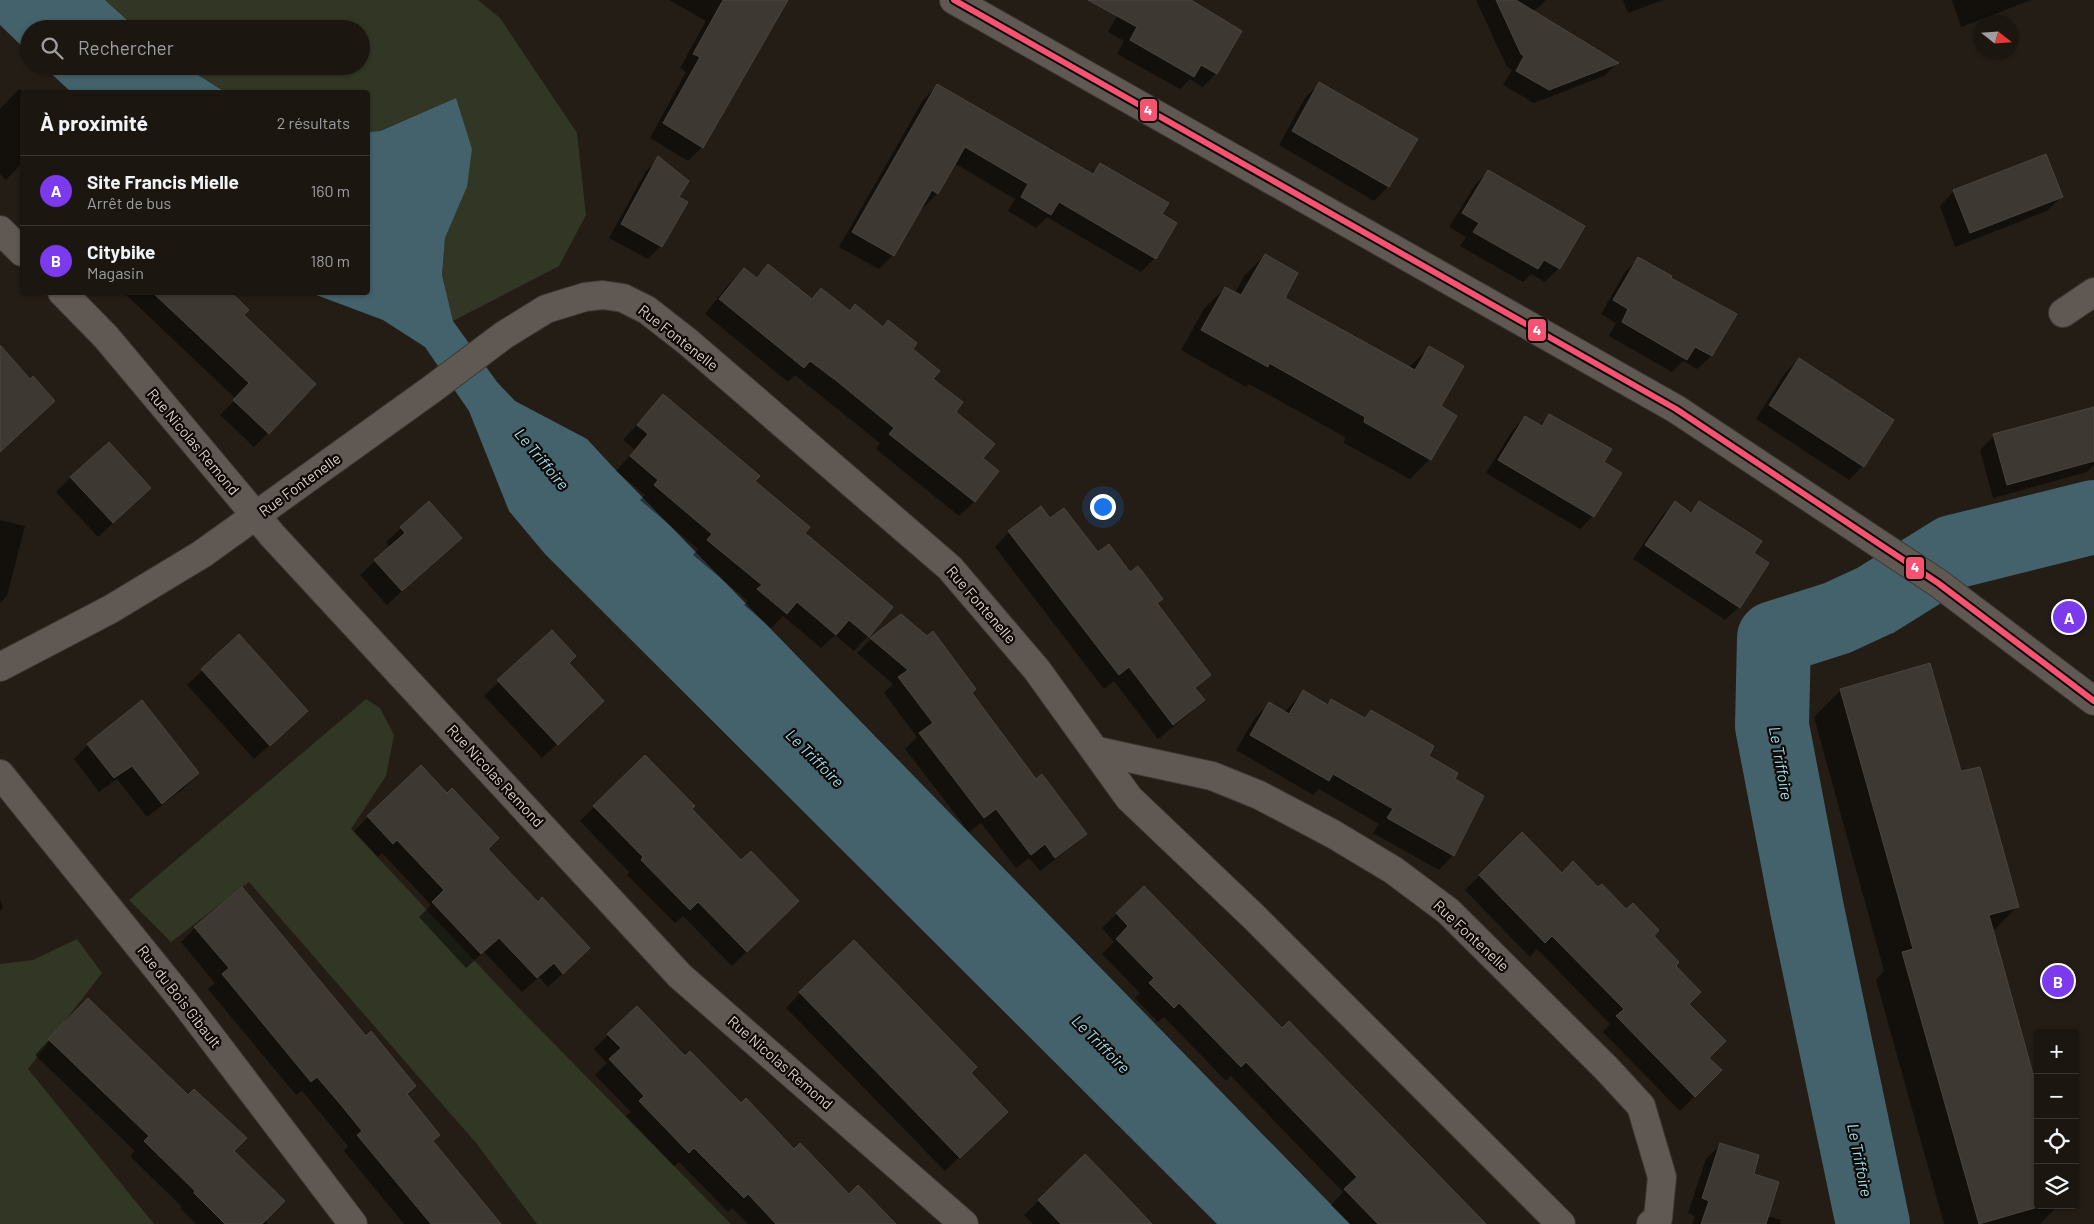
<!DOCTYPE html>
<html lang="fr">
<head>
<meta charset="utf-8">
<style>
	body { margin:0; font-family:Barlow,sans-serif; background:#241f19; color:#f1f3f6 }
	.controls { position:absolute; right:15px; bottom:15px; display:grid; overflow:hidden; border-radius:5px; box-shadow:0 1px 4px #0004 }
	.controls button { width:45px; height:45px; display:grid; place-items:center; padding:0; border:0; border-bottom:1px solid #393530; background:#1b1610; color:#f1f3f6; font:25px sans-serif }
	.compass { position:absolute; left:1974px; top:15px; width:45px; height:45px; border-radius:50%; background:#1b1610; box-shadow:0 1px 4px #0004; rotate:107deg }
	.you { position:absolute; left:1102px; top:506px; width:18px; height:18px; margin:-12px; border:4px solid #fff; border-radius:50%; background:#1a73e8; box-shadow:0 0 0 8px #1a73e833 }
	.badge { display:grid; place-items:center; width:32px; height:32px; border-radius:50%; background:#7c3aed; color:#fff; font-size:16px; font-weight:700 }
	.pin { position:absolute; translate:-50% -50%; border:2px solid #fff; box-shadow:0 1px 5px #0006 }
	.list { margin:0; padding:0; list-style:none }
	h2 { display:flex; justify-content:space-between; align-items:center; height:65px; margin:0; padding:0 20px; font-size:21px }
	h2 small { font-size:16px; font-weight:400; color:#a09f9f }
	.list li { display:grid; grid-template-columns:32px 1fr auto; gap:15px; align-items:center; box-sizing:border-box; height:70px; padding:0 20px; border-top:1px solid #393530 }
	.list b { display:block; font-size:19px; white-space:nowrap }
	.list p { margin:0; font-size:16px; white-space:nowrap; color:#a09f9f }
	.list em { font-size:16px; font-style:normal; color:#a09f9f }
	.icon { flex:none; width:28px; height:28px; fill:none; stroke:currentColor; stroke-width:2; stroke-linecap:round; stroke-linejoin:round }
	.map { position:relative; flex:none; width:2094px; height:1224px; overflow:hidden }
	.search { position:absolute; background:#1b1610; box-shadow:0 1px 4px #0004; left:20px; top:20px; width:350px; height:55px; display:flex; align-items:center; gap:12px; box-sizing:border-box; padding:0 18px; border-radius:28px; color:#a09f9f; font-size:19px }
	.panel { position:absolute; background:#1b1610; box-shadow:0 1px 4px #0004; left:20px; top:90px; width:350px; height:205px; border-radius:5px }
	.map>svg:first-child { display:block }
	.green { fill:#313625 }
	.water { fill:#44626c }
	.shadow { fill:#0007 }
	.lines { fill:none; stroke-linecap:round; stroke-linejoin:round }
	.river { stroke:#44626c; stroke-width:74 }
	.building { fill:#3e3832; stroke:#4a443e }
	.minor-casing { stroke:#3e3733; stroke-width:30 }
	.minor { stroke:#5f5853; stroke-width:28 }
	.bus-1-casing { stroke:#0e0804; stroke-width:10 }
	.bus-1 { stroke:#f65372; stroke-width:6 }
	.labels { text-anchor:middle; stroke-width:4.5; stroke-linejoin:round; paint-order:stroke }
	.street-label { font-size:15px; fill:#dbd1c9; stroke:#0e0804 }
	.water-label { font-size:16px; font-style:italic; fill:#98dcf0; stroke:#0e0804 }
	.line-badge { stroke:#0e0804; stroke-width:2 }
	.badge-label { font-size:14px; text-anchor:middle; font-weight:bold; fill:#fff }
</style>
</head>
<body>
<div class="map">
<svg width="2094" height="1224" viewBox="0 0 2094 1224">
	<rect width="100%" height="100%" fill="#241d16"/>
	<g class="green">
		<path d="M 105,0 L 478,0 L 500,18 L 577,133 L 586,215 L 559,266 L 453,321 L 442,275 L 445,238 L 467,187 L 456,98 L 379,131 L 368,132 L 368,92 L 225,92 L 184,66 L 361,66 L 361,29 L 137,29 Z"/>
		<path d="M 366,699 L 380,708 L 394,735 L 386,776 L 351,829 L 518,1007 L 731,1224 L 537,1224 L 476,1143 L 249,882 L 171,942 L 129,900 Z"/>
		<path d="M 77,939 L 102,973 L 28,1069 L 154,1224 L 0,1224 L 0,964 L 33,960 Z"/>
	</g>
	<g class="water">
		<path d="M 0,0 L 105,0 L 137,29 L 29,29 L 29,53 L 0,25 Z"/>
		<path d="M 43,66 L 184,66 L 225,92 L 71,92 Z"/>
		<path d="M 456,98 L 472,149 L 467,187 L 445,238 L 442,275 L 453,321 L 497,382 L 515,401 L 587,439 L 611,465 L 1350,1224 L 1217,1224 L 545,554 L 509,511 L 469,411 L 425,347 L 383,320 L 311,293 L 368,292 L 368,132 L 380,131 Z"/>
	</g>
	<g class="shadow">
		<path d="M 669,0 L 784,0 L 702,147 L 688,161 L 650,138 L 686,72 L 680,68 L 706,21 Z"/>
		<path d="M 1126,0 L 1187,0 L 1240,31 L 1216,73 L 1203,87 L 1190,79 L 1180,89 L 1117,54 L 1124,41 L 1108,32 Z"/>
		<path d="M 1476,0 L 1546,0 L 1538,8 L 1531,11 L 1617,63 L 1604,76 L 1534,103 L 1503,85 L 1512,70 L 1507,67 Z"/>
		<path d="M 1623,0 L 1663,0 L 1628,13 Z"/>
		<path d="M 1952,0 L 2031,0 L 1961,27 Z"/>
		<path d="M 1319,84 L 1417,139 L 1388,187 L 1374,201 L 1279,145 L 1305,98 Z"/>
		<path d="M 937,86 L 1090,174 L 1100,165 L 1160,215 L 1155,258 L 1141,272 L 1047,217 L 1036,228 L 1008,211 L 1015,199 L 954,163 L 937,194 L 923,208 L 921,206 L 893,255 L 879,269 L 839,247 L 923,100 Z"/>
		<path d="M 19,89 L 23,92 L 22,163 L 6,180 L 0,174 L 0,109 Z"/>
		<path d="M 659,158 L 678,197 L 661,246 L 648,259 L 609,238 L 646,171 Z"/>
		<path d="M 1488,171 L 1559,268 L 1545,282 L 1531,274 L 1523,282 L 1460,246 L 1466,237 L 1449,227 L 1475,185 Z"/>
		<path d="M 1954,191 L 2062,196 L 2047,211 L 1955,247 L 1940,206 Z"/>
		<path d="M 1265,255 L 1283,298 L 1408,368 L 1429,348 L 1439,407 L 1430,459 L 1410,479 L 1344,443 L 1345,437 L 1249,384 L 1246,387 L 1181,350 L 1204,309 L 1225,288 L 1235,293 L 1244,276 Z"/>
		<path d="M 1638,259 L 1670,279 L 1735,314 L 1711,356 L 1697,369 L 1683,361 L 1672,372 L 1609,336 L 1616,323 L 1601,314 L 1625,272 Z"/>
		<path d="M 768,266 L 811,300 L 821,290 L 849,312 L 882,328 L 888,322 L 931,379 L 982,458 L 998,471 L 974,502 L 959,516 L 876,449 L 880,443 L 795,375 L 788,382 L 705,314 L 729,284 L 744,269 L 755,279 Z"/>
		<path d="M 123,292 L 229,292 L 242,315 L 268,433 L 254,447 L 220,415 L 236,399 Z"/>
		<path d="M 1799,359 L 1863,466 L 1849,480 L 1756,419 L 1785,373 Z"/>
		<path d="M 663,396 L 753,482 L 803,533 L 891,607 L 868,636 L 854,651 L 835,635 L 821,648 L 783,616 L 771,628 L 744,605 L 748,601 L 693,555 L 698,549 L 640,500 L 645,495 L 616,471 L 635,450 L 623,440 Z"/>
		<path d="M 1549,415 L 1602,462 L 1593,516 L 1580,529 L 1486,473 L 1512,431 L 1525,417 L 1539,426 Z"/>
		<path d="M 2094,429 L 2094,465 L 2087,472 L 1993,498 L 1980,450 L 1994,436 Z"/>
		<path d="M 71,477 L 135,503 L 98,537 L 56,492 Z"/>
		<path d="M 1700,502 L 1752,553 L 1739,607 L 1725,620 L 1633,559 L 1662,516 L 1675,503 L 1689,513 Z"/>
		<path d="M 429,503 L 460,538 L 387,605 L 360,575 L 390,547 L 386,542 Z"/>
		<path d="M 0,520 L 25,526 L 7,596 L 0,603 Z"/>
		<path d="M 1050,520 L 1097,554 L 1130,574 L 1156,604 L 1209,675 L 1195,690 L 1203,700 L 1188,715 L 1158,739 L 1114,681 L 1104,689 L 995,547 L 1009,532 Z"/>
		<path d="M 901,616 L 1036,781 L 1085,834 L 1070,848 L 1040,871 L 1029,858 L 1016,868 L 981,823 L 969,832 L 905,749 L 917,737 L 884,693 L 893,684 L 857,653 L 871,639 Z"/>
		<path d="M 552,631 L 567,663 L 588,715 L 542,758 L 484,696 Z"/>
		<path d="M 239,636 L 292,725 L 254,759 L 187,685 Z"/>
		<path d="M 1841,690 L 1960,772 L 2018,906 L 1993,931 L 2038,1205 L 2059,1205 L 2040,1224 L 1944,1224 L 1876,980 L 1884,971 L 1814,717 Z"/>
		<path d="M 1303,691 L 1327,705 L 1332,700 L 1363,719 L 1371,711 L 1453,779 L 1453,855 L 1439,870 L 1373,833 L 1379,824 L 1319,789 L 1313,795 L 1236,750 L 1255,718 L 1270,703 L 1285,712 Z"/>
		<path d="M 88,745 L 198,773 L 184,788 L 147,817 L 117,779 L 99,792 L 74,759 Z"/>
		<path d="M 645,757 L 690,809 L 741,862 L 797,901 L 732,966 L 683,916 L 675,923 L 627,875 L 629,872 L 580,821 Z"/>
		<path d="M 368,817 L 487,849 L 574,963 L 548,987 L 539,977 L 522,992 L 484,952 L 466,968 L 419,917 L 431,905 L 382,853 L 378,857 L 354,831 Z"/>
		<path d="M 1522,834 L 1562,874 L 1598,889 L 1652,936 L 1674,966 L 1707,1058 L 1720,1070 L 1680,1111 L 1603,1032 L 1610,1024 L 1537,949 L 1530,957 L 1465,890 Z"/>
		<path d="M 1144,888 L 1282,1030 L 1484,1224 L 1350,1224 L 1331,1205 L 1343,1192 L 1231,1076 L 1226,1081 L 1164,1017 L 1158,1022 L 1135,998 L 1140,993 L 1102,954 L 1114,942 L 1102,928 Z"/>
		<path d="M 0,900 L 3,908 L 0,911 Z"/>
		<path d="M 195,928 L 406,1095 L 432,1142 L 500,1224 L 404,1224 L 344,1151 L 348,1146 L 302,1091 L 296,1095 L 208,989 L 215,983 L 181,942 Z"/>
		<path d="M 800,993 L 969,1073 L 992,1126 L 945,1171 L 786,1008 Z"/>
		<path d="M 637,1007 L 685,1058 L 794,1150 L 849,1196 L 894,1224 L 748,1224 L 732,1208 L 728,1212 L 679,1162 L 674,1166 L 626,1116 L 631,1112 L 595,1075 L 607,1063 L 594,1049 Z"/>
		<path d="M 73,1014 L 188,1097 L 233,1151 L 264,1220 L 268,1224 L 196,1224 L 180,1208 L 182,1207 L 130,1156 L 135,1151 L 35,1055 Z"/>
		<path d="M 1720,1145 L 1752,1174 L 1767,1216 L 1781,1220 L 1780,1224 L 1692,1224 L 1695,1216 L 1688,1213 L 1706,1159 Z"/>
		<path d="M 1085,1156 L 1151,1224 L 1033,1224 L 1024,1215 Z"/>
	</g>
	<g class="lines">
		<path class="river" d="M 1873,1224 L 1807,909 L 1772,726 L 1774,638 L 1837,618 L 1876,600 L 1953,552 L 2094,517"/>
	</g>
	<g class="building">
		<path d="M 723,0 L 788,0 L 703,148 L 663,123 L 700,57 L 693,54 Z"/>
		<path d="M 1088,0 L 1191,0 L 1242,31 L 1217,74 L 1201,65 L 1194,77 L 1130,40 L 1137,27 Z"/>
		<path d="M 1496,0 L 1516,0 L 1619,63 L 1549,90 L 1516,71 L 1524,56 L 1521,54 Z"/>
		<path d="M 1319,82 L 1418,139 L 1389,187 L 1292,131 Z"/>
		<path d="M 937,84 L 1093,174 L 1100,163 L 1169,203 L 1162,214 L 1177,223 L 1156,259 L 1059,202 L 1051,215 L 1021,197 L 1028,184 L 965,147 L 938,194 L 932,190 L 894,256 L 852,232 Z"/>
		<path d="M 2046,154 L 2063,197 L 1970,233 L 1953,190 Z"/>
		<path d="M 658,156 L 689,181 L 679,197 L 688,202 L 662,247 L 621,224 Z"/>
		<path d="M 1488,170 L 1585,226 L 1560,269 L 1544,260 L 1538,269 L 1473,232 L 1479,223 L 1462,213 Z"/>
		<path d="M 1265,254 L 1298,273 L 1285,298 L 1415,370 L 1429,346 L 1464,366 L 1441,406 L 1457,416 L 1431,460 L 1364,422 L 1365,417 L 1269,363 L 1268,367 L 1201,330 L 1225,287 L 1241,295 Z"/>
		<path d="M 1638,257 L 1672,276 L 1671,278 L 1737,314 L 1712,356 L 1695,347 L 1687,360 L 1622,322 L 1628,309 L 1613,300 Z"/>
		<path d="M 768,264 L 812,299 L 821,288 L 850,311 L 855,304 L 883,327 L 888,320 L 917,343 L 913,349 L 940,371 L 933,379 L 963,402 L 956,412 L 995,444 L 983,458 L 999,471 L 975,502 L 889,434 L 894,428 L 838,382 L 810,361 L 804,368 L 719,299 L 744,268 L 757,278 Z"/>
		<path d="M 152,292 L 231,292 L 249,310 L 244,315 L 316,384 L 269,434 L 233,400 L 249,383 Z"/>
		<path d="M 0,345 L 30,379 L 33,376 L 55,401 L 0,452 Z"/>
		<path d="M 1799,358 L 1894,420 L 1864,467 L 1769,405 Z"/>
		<path d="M 663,394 L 760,476 L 755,481 L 810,527 L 805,533 L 893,607 L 869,637 L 849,620 L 836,635 L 797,602 L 787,614 L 757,589 L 762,585 L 707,540 L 712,534 L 654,485 L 658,480 L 630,456 L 648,434 L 637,425 Z"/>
		<path d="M 2094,407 L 2094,461 L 2007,485 L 1993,434 Z"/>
		<path d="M 1549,414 L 1612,449 L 1604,462 L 1622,473 L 1594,517 L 1498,460 L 1525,416 L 1542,426 Z"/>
		<path d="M 109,442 L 151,488 L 113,523 L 70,477 Z"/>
		<path d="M 429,501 L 462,538 L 402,591 L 374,560 L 405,533 L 400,527 Z"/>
		<path d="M 1675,501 L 1691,513 L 1699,501 L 1762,541 L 1754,553 L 1769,563 L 1740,608 L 1645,545 Z"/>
		<path d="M 1041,506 L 1050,518 L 1064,508 L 1098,552 L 1109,544 L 1130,572 L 1138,566 L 1163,599 L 1157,603 L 1211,675 L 1195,688 L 1205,700 L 1173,725 L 1129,667 L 1119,675 L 1008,531 Z"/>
		<path d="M 901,614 L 927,636 L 933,631 L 976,689 L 972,693 L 1036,779 L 1042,774 L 1087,834 L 1055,858 L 1045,844 L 1031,855 L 996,809 L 984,818 L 919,733 L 933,723 L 898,677 L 908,670 L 870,638 Z"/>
		<path d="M 552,630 L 576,656 L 569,663 L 604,701 L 558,745 L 497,680 Z"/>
		<path d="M 239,634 L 308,711 L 270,746 L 201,669 Z"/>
		<path d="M 1930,663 L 1961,771 L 1980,767 L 2019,907 L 1989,915 L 2038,1092 L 2038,1207 L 1979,1224 L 1902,952 L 1913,949 L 1840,689 Z"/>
		<path d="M 1303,690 L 1328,705 L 1331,699 L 1365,718 L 1371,710 L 1434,746 L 1429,756 L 1458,773 L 1455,779 L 1484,796 L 1454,856 L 1387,818 L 1393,809 L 1333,774 L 1329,781 L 1250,735 L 1269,702 L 1289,714 Z"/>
		<path d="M 142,700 L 199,773 L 162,804 L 132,766 L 114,778 L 87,744 Z"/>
		<path d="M 645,755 L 695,806 L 692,809 L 741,860 L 751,851 L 799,901 L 747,952 L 698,902 L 690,910 L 641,860 L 643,857 L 593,806 Z"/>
		<path d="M 421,765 L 447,793 L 452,788 L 499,838 L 488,849 L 538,902 L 542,897 L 590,948 L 563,974 L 554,963 L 537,978 L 499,938 L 481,954 L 432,902 L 444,890 L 397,840 L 393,844 L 367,816 Z"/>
		<path d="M 1522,832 L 1562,873 L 1573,861 L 1598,887 L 1602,884 L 1626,909 L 1633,903 L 1659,930 L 1654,936 L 1679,962 L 1676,966 L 1701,992 L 1689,1004 L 1726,1041 L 1709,1058 L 1722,1070 L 1695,1097 L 1616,1016 L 1624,1009 L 1552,936 L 1545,943 L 1479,875 Z"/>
		<path d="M 1144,886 L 1282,1028 L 1289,1021 L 1486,1224 L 1378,1224 L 1344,1189 L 1357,1177 L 1246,1062 L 1241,1067 L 1179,1003 L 1174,1008 L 1149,983 L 1154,978 L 1116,939 L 1128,926 L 1116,913 Z"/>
		<path d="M 242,887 L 366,1036 L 371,1031 L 416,1086 L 407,1094 L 440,1135 L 433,1141 L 501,1224 L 431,1224 L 357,1135 L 362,1131 L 341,1105 L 317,1077 L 311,1082 L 222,974 L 229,968 L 194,927 Z"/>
		<path d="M 854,940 L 977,1067 L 971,1073 L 1008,1112 L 960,1158 L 799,992 Z"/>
		<path d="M 88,998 L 188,1095 L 194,1089 L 247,1138 L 234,1151 L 285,1201 L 262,1224 L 225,1224 L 194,1193 L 195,1191 L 144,1141 L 149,1136 L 48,1039 Z"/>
		<path d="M 637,1006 L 685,1056 L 690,1051 L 741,1103 L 746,1098 L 794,1149 L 800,1143 L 849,1194 L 858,1185 L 896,1224 L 776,1224 L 748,1194 L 744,1198 L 694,1148 L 689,1153 L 639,1101 L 644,1096 L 609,1059 L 621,1048 L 607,1034 Z"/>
		<path d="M 1720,1143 L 1759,1155 L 1754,1174 L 1779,1182 L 1766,1224 L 1701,1224 L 1709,1201 L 1702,1198 Z"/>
		<path d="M 1085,1154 L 1120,1190 L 1152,1224 L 1061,1224 L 1038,1200 Z"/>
	</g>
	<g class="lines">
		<g class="minor-casing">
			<g id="minor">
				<path d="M 954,0 L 1676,409 L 1938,583 L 2094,701"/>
				<path d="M 0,230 L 22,252"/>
				<path d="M 62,292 L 106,337 L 272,535 L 680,976 L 964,1224"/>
				<path d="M 2063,313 L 2094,292"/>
				<path d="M 0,667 L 111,609 L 202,554 L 432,389 L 504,335 L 546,309 L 585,297 L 603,295 L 623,298 L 647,310 L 688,342 L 950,568 L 1037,670 L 1129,798 L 1253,916 L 1561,1224"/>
				<path d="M 1097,751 L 1212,776 L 1259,795 L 1333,834 L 1393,870 L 1448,911 L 1606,1068 L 1641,1106 L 1662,1177 L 1658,1218 L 1651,1224"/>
				<path d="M 0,774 L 185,1003 L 353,1224"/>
			</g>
		</g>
		<use href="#minor" class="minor"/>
		<g class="bus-1-casing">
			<path id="bus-1" d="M 954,0 L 1676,409 L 1938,583 L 2094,701"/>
		</g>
		<use href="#bus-1" class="bus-1"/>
	</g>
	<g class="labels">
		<g class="street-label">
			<text transform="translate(678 338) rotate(38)" y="5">Rue Fontenelle</text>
			<text transform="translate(193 442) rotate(50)" y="5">Rue Nicolas Remond</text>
			<text transform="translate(300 485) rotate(-36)" y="5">Rue Fontenelle</text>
			<text transform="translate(981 605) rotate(49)" y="5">Rue Fontenelle</text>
			<text transform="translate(495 776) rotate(47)" y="5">Rue Nicolas Remond</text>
			<text transform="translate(1471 936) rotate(43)" y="5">Rue Fontenelle</text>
			<text transform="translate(179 997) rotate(52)" y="5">Rue du Bois Gibault</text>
			<text transform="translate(780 1063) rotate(41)" y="5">Rue Nicolas Remond</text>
		</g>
		<g class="water-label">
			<text transform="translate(542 459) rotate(50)" y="6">Le Triffoire</text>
			<text transform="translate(815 758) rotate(45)" y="6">Le Triffoire</text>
			<text transform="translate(1781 763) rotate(80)" y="6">Le Triffoire</text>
			<text transform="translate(1101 1044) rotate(45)" y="6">Le Triffoire</text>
			<text transform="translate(1860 1160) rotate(79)" y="6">Le Triffoire</text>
		</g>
	</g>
	<g class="line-badge">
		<rect x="1139" y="98" width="19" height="24" rx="5" fill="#f65372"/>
		<rect x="1527" y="318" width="20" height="24" rx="5" fill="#f65372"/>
		<rect x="1905" y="556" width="20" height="24" rx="5" fill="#f65372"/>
	</g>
	<g class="badge-label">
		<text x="1148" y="115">4</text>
		<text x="1537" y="335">4</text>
		<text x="1915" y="572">4</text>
	</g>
</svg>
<div class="controls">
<button>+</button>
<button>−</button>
<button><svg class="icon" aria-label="locate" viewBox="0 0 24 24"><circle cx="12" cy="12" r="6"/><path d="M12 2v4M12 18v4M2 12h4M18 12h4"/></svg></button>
<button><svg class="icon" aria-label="layers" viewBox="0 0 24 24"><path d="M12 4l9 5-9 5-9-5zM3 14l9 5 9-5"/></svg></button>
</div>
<svg class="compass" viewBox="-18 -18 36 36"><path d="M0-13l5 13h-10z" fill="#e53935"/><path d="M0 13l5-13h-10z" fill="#a09f9f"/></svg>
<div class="you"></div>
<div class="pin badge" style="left:2069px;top:617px">A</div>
<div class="pin badge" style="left:2058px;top:981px">B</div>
<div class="search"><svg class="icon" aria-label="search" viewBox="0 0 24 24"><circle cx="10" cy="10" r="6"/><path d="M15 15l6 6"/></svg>Rechercher</div>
<section class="panel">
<h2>À proximité<small>2 résultats</small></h2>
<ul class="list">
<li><span class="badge">A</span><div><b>Site Francis Mielle</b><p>Arrêt de bus</p></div><em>160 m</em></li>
<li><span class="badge">B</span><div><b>Citybike</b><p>Magasin</p></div><em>180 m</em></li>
</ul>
</section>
</div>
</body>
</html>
